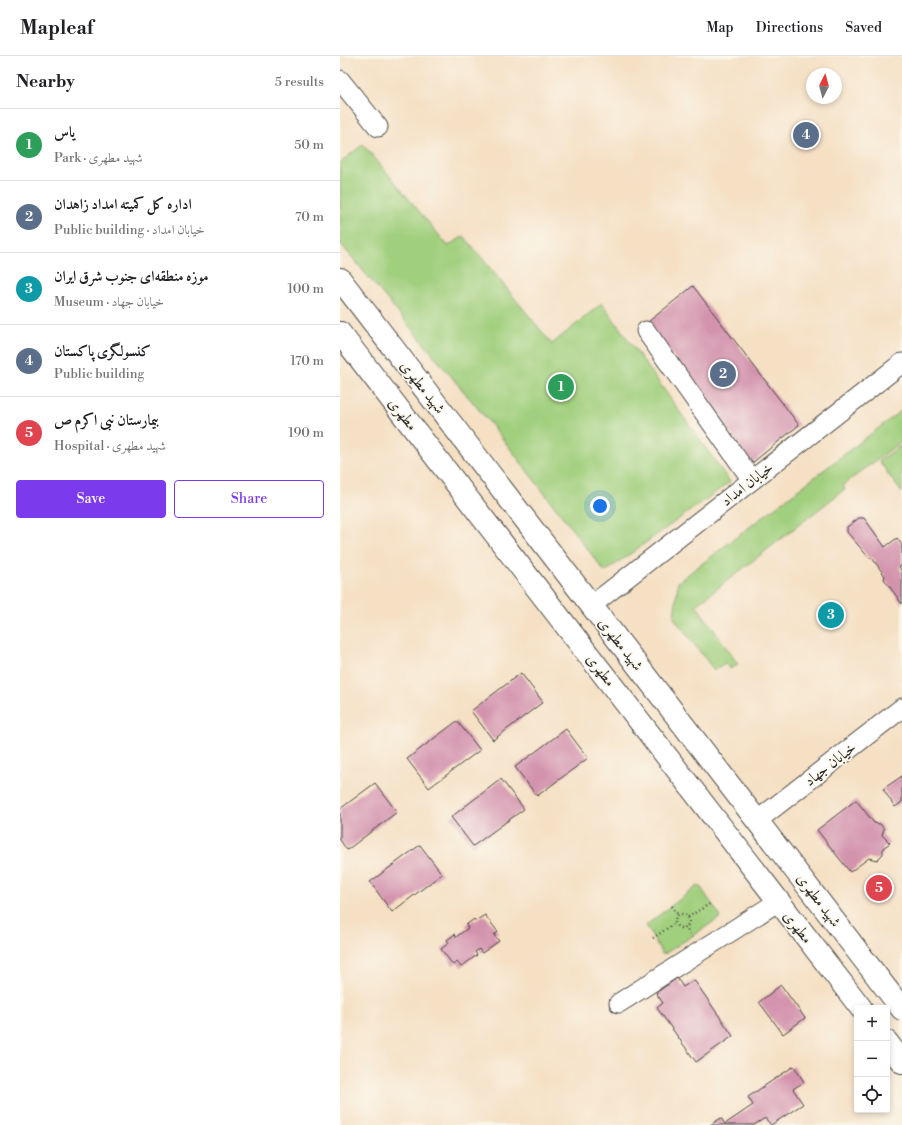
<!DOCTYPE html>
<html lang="en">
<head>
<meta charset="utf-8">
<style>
	body { margin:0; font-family:"Libre Bodoni",Amiri,serif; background:#f6f6f6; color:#202124 }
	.controls { position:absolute; right:12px; bottom:12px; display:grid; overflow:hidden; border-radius:4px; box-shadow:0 2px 6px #0003 }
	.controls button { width:36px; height:36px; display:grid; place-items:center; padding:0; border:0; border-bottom:1px solid #e0e0e0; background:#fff; color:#202124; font:20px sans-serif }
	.compass { position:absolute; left:466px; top:12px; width:36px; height:36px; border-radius:50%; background:#fff; box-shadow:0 2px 6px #0003; rotate:6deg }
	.you { position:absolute; left:260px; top:450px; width:14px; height:14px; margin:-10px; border:3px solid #fff; border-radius:50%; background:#1a73e8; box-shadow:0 0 0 6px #1a73e833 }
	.badge { display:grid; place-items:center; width:26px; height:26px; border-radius:50%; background:#7c3aed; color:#fff; font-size:13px; font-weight:700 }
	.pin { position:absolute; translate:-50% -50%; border:2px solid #fff; box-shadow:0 1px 4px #0006 }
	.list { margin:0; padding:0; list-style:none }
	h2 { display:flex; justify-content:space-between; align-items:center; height:52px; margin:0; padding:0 16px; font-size:17px }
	h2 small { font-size:13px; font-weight:400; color:#757577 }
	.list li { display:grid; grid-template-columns:26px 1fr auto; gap:12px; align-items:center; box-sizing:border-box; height:72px; padding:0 16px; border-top:1px solid #e0e0e0 }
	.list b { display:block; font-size:15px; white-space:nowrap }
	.list p { margin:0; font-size:13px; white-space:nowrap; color:#757577 }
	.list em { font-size:13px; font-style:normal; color:#757577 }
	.actions { display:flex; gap:8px; padding:12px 16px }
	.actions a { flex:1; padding:9px 0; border:1px solid #7c3aed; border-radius:4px; text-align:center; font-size:14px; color:#7c3aed }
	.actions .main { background:#7c3aed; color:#fff }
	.icon { flex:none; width:22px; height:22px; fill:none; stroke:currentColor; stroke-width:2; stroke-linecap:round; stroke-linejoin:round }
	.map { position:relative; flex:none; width:562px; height:1069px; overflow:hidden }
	header { display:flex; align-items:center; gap:24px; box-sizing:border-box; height:56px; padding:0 20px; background:#fff; border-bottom:1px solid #e0e0e0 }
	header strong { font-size:19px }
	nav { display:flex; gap:22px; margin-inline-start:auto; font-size:14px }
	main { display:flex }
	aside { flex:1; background:#fff }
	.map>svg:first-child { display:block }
	.green { fill:#a0cf7d; stroke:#667d54 }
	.building { fill:#d393ad }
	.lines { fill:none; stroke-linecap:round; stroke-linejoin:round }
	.minor-casing { stroke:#494642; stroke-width:21 }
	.major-casing { stroke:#494642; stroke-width:24 }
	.path { stroke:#494642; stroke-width:2.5; stroke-dasharray:1 3; stroke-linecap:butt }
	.minor { stroke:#fff; stroke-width:19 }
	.major { stroke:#fff; stroke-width:22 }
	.labels { text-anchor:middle; stroke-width:3.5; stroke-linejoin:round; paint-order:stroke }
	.street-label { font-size:15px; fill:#2b2b2b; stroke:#fbf7ec }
</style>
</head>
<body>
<header>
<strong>Mapleaf</strong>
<nav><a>Map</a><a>Directions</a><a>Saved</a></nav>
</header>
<main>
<aside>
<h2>Nearby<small>5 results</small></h2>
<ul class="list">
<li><span class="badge" style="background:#2e9e5b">1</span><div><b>یاس</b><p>Park · شهید مطهری</p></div><em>50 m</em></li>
<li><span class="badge" style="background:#5c6f8a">2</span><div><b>اداره کل کمیته امداد زاهدان</b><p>Public building · خیابان امداد</p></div><em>70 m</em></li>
<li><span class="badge" style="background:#0f9aa8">3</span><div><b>موزه منطقه‌ای جنوب شرق ایران</b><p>Museum · خیابان جهاد</p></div><em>100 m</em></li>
<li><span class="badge" style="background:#5c6f8a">4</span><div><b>کنسولگری پاکستان</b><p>Public building</p></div><em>170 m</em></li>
<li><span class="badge" style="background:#e0444e">5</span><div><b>بیمارستان نبی اکرم ص</b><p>Hospital · شهید مطهری</p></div><em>190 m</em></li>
</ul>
<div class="actions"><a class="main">Save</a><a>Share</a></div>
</aside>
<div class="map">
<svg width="562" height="1069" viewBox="0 0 562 1069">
	<rect width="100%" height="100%" fill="#fbf7ec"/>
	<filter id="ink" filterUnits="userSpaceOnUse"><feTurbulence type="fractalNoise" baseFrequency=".025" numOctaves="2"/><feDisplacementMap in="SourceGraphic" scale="8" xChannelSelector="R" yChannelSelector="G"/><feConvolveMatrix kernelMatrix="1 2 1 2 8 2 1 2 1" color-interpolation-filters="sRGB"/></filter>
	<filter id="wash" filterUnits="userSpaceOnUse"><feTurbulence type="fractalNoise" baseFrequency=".012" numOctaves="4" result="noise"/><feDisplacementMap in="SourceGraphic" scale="16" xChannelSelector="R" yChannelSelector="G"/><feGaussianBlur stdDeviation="0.9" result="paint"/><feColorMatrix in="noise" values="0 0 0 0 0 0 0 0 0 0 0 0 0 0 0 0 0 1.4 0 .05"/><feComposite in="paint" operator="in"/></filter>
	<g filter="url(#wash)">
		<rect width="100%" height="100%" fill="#f5e0c4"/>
		<g class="green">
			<path d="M 23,88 L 108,190 L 124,180 L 212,288 L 262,247 L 390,426 L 265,516 L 155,373 L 0,187 L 0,107 Z"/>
			<path d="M 562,354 L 562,385 L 503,429 L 505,433 L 356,549 L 398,608 L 390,613 L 385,607 L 374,614 L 334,562 L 338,526 Z"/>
			<path d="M 562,389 L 562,437 L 539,405 Z"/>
			<path d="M 359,829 L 381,861 L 323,899 L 306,869 Z"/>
		</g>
		<g id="blocks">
			<g class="building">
				<path d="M 353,230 L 459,369 L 412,407 L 308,266 Z"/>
				<path d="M 519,462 L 524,462 L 545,491 L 557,482 L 562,489 L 562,509 L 559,511 L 562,516 L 562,548 L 544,523 L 545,520 L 532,502 L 529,502 L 507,476 L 507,471 Z"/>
				<path d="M 181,617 L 203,646 L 153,684 L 131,655 Z"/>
				<path d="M 117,665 L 140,694 L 89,732 L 67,703 Z"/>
				<path d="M 226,673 L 248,702 L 197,740 L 175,711 Z"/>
				<path d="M 562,720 L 562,746 L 555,751 L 543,733 Z"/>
				<path d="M 161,723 L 184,753 L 133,790 L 111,761 Z"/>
				<path d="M 35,727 L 57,756 L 7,794 L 0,784 L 0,753 Z"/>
				<path d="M 516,744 L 534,767 L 540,768 L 544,773 L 542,779 L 550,787 L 543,792 L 543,798 L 537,804 L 529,802 L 510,816 L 477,774 Z"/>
				<path d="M 80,789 L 102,818 L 52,856 L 30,826 Z"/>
				<path d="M 145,859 L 158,876 L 154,879 L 159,885 L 142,897 L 139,893 L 135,896 L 137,899 L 121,911 L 117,906 L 113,909 L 101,893 L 109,887 L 107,884 L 115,878 L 116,881 L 128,872 L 126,869 L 134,863 L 135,865 Z"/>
				<path d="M 337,922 L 343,931 L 354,924 L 393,980 L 356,1006 L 317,952 L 323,947 L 316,937 Z"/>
				<path d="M 441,929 L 465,962 L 443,978 L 419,946 Z"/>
				<path d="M 454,1010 L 464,1026 L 453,1033 L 463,1048 L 431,1069 L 425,1062 L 414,1069 L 370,1069 L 381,1062 L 385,1068 L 413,1049 L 408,1041 Z"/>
			</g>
		</g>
	</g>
	<g filter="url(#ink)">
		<use href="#blocks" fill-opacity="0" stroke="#494642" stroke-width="1"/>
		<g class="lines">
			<g class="minor-casing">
				<g id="minor">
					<path d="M 0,24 L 38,71"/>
					<path d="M 306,275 L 412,424"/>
					<path d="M 252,549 L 562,307"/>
					<path d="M 418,764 L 562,652"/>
					<path d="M 279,947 L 439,845"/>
				</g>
			</g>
			<g class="major-casing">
				<g id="major">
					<path d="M 0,223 L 562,953"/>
					<path d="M 0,277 L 521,952"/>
					<path d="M 547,986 L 562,1006"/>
				</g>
			</g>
			<g class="path">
				<path d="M 332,850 L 338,859"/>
				<circle cx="342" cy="865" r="7"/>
				<path d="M 348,861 L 371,847"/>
				<path d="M 345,871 L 352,881"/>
				<path d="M 313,882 L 335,867"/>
			</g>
			<use href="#minor" class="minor"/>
			<use href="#major" class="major"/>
		</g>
	</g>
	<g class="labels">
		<g class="street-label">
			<text transform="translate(83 331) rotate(52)" y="5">شهید مطهری</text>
			<text transform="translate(63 358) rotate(52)" y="5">مطهری</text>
			<text transform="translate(407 428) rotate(-38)" y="5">خیابان امداد</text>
			<text transform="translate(281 588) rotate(52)" y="5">شهید مطهری</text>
			<text transform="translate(261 614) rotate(52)" y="5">مطهری</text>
			<text transform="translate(490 708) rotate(-38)" y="5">خیابان جهاد</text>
			<text transform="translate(479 844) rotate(53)" y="5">شهید مطهری</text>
			<text transform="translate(458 871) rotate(52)" y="5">مطهری</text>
		</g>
	</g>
</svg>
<div class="controls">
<button>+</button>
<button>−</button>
<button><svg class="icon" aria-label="locate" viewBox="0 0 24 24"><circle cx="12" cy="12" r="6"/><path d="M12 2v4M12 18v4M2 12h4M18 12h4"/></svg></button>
</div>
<svg class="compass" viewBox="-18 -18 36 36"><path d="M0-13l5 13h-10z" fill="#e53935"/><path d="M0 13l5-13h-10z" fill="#757577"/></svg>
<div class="you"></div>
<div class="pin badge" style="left:221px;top:331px;background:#2e9e5b">1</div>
<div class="pin badge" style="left:383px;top:318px;background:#5c6f8a">2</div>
<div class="pin badge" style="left:491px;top:559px;background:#0f9aa8">3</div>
<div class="pin badge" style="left:466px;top:79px;background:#5c6f8a">4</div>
<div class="pin badge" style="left:539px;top:832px;background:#e0444e">5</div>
</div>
</main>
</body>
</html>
